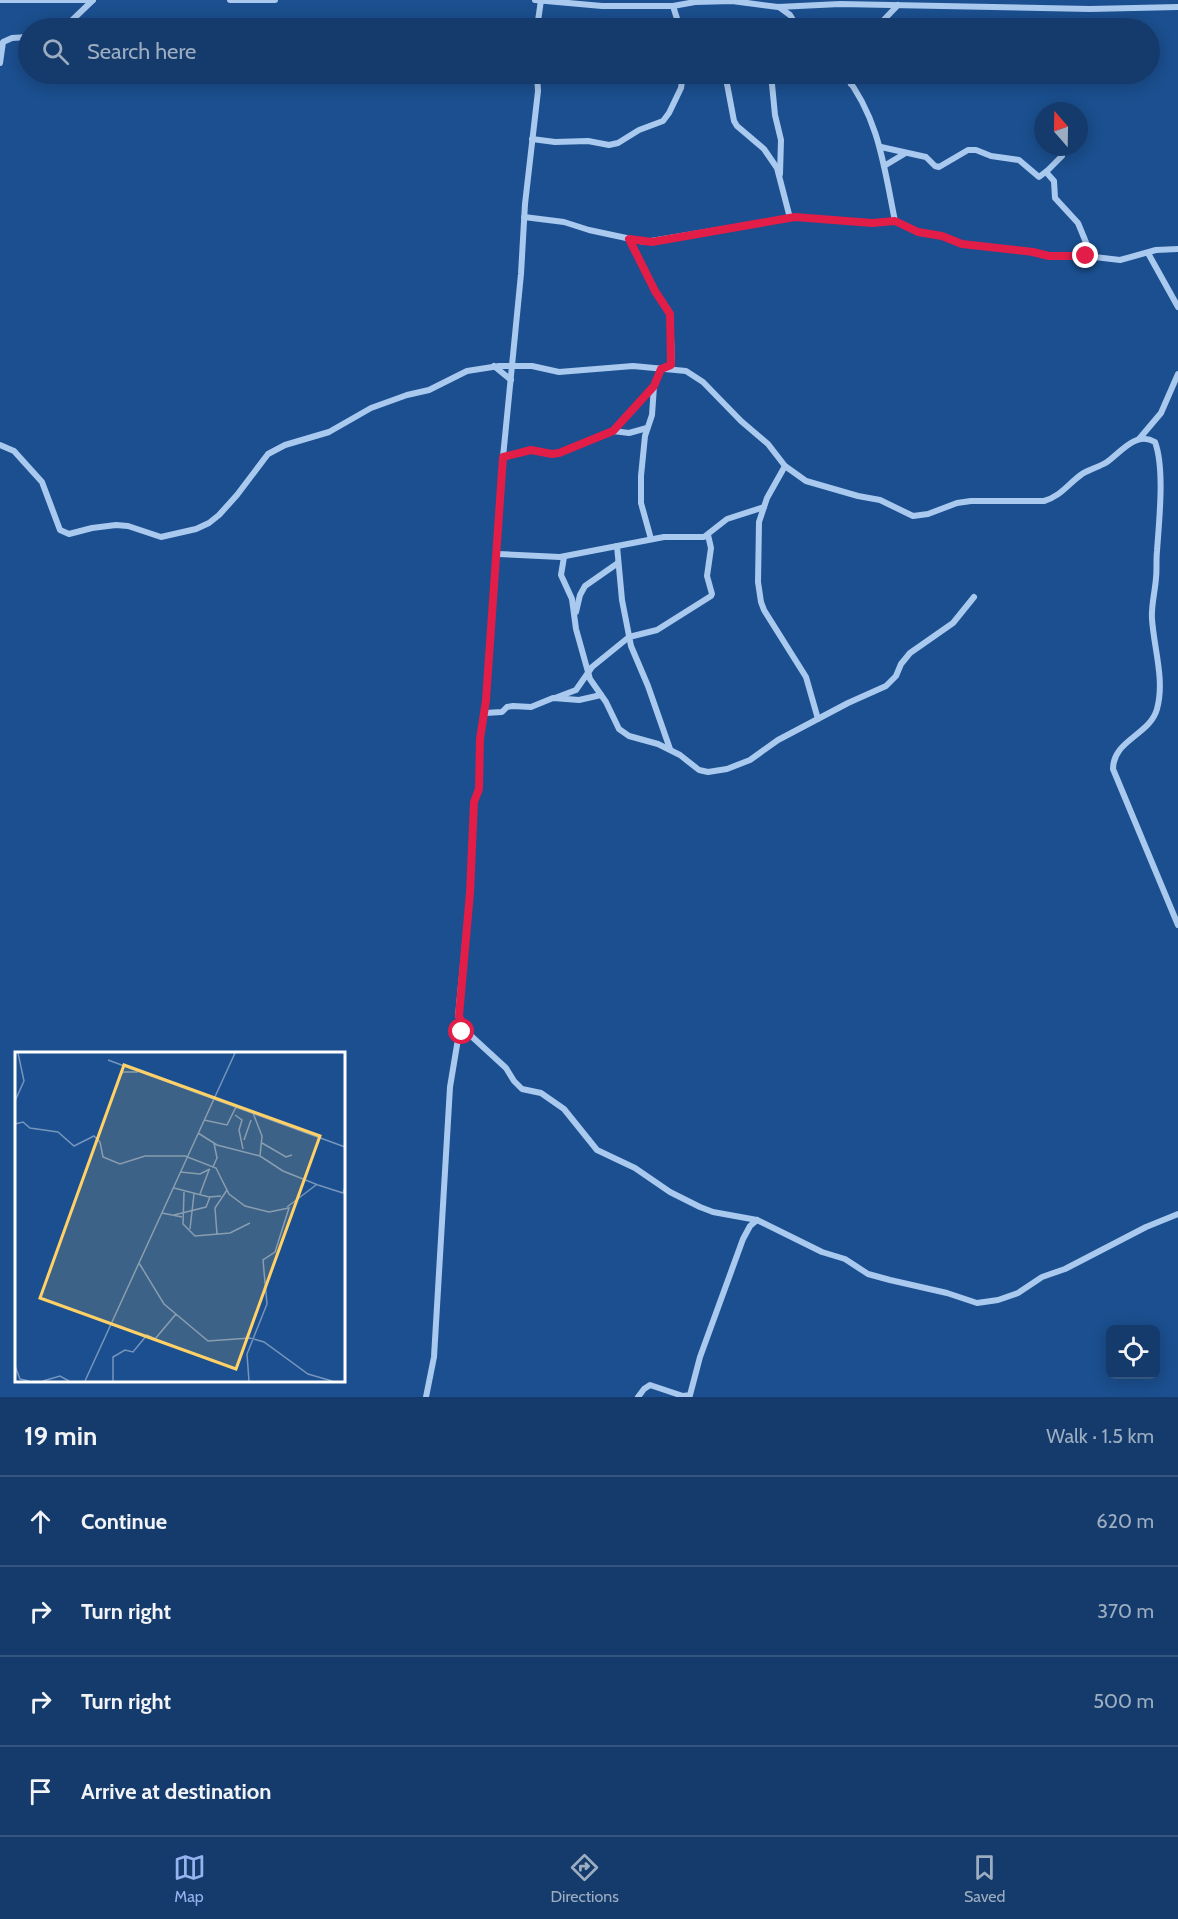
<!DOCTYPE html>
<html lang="en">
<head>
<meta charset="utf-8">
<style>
	body { margin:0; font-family:Cabin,sans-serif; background:#1d4271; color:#f1f3f6 }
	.controls { position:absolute; right:18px; bottom:18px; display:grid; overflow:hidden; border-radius:9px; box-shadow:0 3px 15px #0003 }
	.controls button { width:54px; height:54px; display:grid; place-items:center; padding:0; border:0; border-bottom:2px solid #33557e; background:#143b6b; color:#f1f3f6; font:30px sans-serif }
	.compass { position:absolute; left:1034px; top:102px; width:54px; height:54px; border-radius:50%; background:#143b6b; box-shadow:0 3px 15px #0003; rotate:340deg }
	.stop { position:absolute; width:18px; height:18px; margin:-14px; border:4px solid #e11d48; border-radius:50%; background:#fff }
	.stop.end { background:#e11d48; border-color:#fff; box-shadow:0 2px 6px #0008 }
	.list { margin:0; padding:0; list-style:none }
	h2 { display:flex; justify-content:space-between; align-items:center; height:78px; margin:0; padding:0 24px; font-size:26px }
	h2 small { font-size:20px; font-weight:400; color:#9dadc1 }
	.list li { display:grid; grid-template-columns:39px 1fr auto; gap:18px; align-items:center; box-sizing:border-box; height:90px; padding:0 24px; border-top:2px solid #33557e }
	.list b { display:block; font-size:22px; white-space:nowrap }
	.list em { font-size:20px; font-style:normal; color:#9dadc1 }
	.icon { flex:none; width:33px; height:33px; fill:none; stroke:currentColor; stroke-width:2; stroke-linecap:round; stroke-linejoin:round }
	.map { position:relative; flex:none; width:1178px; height:1397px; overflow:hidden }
	.search { position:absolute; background:#143b6b; box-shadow:0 3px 15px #0003; left:18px; right:18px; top:18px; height:66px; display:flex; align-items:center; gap:15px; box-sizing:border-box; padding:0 21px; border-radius:33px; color:#9dadc1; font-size:22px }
	.sheet { height:438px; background:#143b6b }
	nav { display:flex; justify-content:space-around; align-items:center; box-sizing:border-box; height:84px; border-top:2px solid #33557e; background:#143b6b; font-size:16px; color:#9dadc1 }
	nav a { display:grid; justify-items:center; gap:3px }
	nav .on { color:#95b2f1 }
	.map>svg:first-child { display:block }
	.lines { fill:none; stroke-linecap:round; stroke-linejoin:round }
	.street { stroke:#a9c9ee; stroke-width:6 }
	.route { stroke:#e11d48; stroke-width:8 }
	.inset-road { fill:none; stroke:#7695bc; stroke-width:1.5 }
	.view { fill:#ffd166; fill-opacity:0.15; stroke:#ffd166; stroke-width:3 }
	.inset-edge { fill:none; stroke:#fff; stroke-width:3 }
</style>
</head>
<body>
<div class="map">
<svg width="1178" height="1397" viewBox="0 0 1178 1397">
	<rect width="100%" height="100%" fill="#1b4f8f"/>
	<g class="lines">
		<g class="street">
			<path d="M 0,0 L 93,0"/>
			<path d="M 230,0 L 275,0"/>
			<path d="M 535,0 L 602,6 L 673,6 L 695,2 L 732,1 L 778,7 L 840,4 L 1090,9 L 1178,7"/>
			<path d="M 673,6 L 680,28"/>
			<path d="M 779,7 L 790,15 L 798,28"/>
			<path d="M 64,28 L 93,0"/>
			<path d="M 537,28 L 541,0"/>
			<path d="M 876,28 L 898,5"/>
			<path d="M 0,63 L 3,42 L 12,38 L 28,37"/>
			<path d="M 730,74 L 727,84 L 734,121 L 737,126 L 764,149 L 777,168 L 790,218"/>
			<path d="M 771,74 L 775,115 L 781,140 L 780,174"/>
			<path d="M 844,74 C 879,118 884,167 895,221"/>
			<path d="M 851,84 L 855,74"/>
			<path d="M 532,139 L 555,142 L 588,141 L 609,145 L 618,143 L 639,130 L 663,121 L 669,113 L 681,88 L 683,74"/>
			<path d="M 881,147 L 926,157 L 935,166 L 939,167 L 968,150 L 976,150 L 991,156 L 1019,160 L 1039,177 L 1048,170 L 1062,156"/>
			<path d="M 884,166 L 904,154"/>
			<path d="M 1046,172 L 1054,181 L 1055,198 L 1078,223 L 1092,257"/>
			<path d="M 524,217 L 564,222 L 589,230 L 645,242 L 795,217 L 872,223 L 895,221 L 919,232 L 942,236 L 962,244 L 1033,252 L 1049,256 L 1086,256 L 1120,260 L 1156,250 L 1178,249"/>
			<path d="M 629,239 L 655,291 L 670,313 L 672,361 L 667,368"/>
			<path d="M 1148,253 L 1178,307"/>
			<path d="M 494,366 L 511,380"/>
			<path d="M 613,431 L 629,433 L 647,428"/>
			<path d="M 1139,439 L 1161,413 L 1178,374"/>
			<path d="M 0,445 L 14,451 L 42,482 L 60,530 L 69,534 L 92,528 L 116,525 L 128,526 L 161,537 L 196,529 L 209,523 L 219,515 L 237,495 L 268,454 L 285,445 L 329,432 L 371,408 L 407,395 L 429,390 L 467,371 L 499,366 L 532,366 L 559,372 L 633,366 L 686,371 L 703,382 L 741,421 L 768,444 L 785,466 L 806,481 L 858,496 L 880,500 L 913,516 L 928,514 L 957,503 L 971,501 L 1044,501 C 1061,496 1068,484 1082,474 C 1090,469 1099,467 1107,462 C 1122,451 1136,431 1155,442 C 1165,469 1159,521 1157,551 C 1156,560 1157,569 1156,578 C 1155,592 1151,606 1152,619 C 1154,649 1165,680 1157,709 C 1150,735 1113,740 1113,769 L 1178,925"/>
			<path d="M 503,457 L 531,450 L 552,454 L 559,453 L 613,431 L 654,386"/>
			<path d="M 785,466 L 767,498 L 759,522 L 758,582 L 761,602 L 764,610 L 806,677 L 818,719"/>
			<path d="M 651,539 L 641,503 L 641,476 L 645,436 L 652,415 L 654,386 L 661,369"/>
			<path d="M 617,546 L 622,600 L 631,646 L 648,686 L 670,749"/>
			<path d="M 498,554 L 560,557 L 664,537 L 704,537 L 727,519 L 764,507"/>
			<path d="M 564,557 L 561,575 L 572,599 L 576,629 L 590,679 L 606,702 L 619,729 L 629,736 L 658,744 L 680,755 L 699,770 L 708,772 L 727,769 L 750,760 L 778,740 L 848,703 L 886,686 L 896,676 L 901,664 L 910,653 L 953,623 L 974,597"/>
			<path d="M 576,612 L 580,595 L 585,586 L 618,563"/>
			<path d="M 555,698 L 576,690 L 592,667 L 629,637 L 657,630 L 711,596 L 712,594 L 707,576 L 711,548 L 708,535"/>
			<path d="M 485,713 L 502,712 L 507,707 L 513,706 L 531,707 L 553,698 L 579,700 L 601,695"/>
			<path d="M 461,1021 L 469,1034 L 506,1068 L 514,1081 L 522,1089 L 541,1093 L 564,1109 L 597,1150 L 635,1168 L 670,1192 L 700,1207 L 713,1212 L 757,1220 L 822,1252 L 845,1259 L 868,1274 L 890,1280 L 947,1293 L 977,1303 L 998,1300 L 1018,1293 L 1042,1277 L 1065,1269 L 1146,1227 L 1178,1214"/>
			<path d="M 426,1397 L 434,1357 L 450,1087 L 461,1021 L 458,1016 L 470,893 L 474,802 L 479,789 L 480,739 L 486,700 L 503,457 L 521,274 L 525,204 L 538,91 L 537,74"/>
			<path d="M 638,1397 L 644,1389 L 650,1385 L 683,1396 L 690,1395 L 700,1357 L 743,1239 L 750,1226 L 757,1220"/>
		</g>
	</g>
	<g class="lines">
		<path class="route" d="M 462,1032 L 458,1031 L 461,1021 L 459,1016 L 470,893 L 474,802 L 479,789 L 480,739 L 486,700 L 503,457 L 531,450 L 552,454 L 559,453 L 613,431 L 654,386 L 661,369 L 671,365 L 670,314 L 655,291 L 629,239 L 652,242 L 795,217 L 872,223 L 895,221 L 918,232 L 942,236 L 962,244 L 1033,252 L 1049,256 L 1086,256"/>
	</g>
	<g transform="translate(15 1052)">
		<rect width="330" height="330" fill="#1b4f8f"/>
		<path class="inset-road" d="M 93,8 L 330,95M 104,25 L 108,20 L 123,20M 0,49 L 9,29 L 3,1M 238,61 L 247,84 L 245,104M 220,63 L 227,68 L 224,78 L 228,97M 189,68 L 212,73 L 221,55M 0,72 L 8,70 L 15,76 L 43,80 L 59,94 L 79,84 L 85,90 L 88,105 L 105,112 L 130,104 L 170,104 L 201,116 L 214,142 L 230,154 L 254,160 L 274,156 L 260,200 L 248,208 L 252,252 L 232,302 L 234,329M 183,81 L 202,93 L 245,104 L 268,119 L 303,133 L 328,141 L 330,135M 229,88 L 236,68M 247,91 L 271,105 L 277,103M 198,115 L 202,106 L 199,91M 165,120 L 185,122 L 195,117M 159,136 L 194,145 L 206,144M 169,140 L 168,172 L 180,184 L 215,181 L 235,171M 185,142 L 194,118M 272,155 L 301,133M 147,161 L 167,165M 159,163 L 191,155 L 195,145M 175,177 L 179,142M 202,182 L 200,156 L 212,138M 124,211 L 149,252 L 193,289 L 235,286 L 249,290 L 293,322 L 317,329M 0,314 L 5,327 L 14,329M 28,329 L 45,324 L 54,329M 70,329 L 220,1M 98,329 L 98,305 L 110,298 L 118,300 L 132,283 L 140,287 L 161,262"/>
		<path class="view" d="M 109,13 L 305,84 L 221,317 L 25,246 Z"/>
		<rect width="330" height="330" class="inset-edge"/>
	</g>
</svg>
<div class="controls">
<button><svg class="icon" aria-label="locate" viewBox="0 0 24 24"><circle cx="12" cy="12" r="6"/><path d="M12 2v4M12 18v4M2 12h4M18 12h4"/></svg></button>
</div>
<svg class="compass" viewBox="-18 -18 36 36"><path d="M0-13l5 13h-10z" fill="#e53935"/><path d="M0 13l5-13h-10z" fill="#9dadc1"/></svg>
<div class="stop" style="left:462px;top:1032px"></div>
<div class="stop end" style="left:1086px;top:256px"></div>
<div class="search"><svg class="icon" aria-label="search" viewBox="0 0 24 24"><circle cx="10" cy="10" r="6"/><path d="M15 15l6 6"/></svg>Search here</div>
</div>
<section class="sheet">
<h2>19 min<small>Walk · 1.5 km</small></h2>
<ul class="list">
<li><svg class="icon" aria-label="ahead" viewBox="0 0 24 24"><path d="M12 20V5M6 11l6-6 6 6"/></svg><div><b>Continue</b></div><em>620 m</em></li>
<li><svg class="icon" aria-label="right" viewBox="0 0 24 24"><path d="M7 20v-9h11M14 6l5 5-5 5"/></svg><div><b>Turn right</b></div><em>370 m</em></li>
<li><svg class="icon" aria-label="right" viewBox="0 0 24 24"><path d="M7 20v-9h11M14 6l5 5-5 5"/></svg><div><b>Turn right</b></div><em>500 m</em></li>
<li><svg class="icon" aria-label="arrive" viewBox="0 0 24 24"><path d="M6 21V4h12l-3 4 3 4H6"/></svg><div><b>Arrive at destination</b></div></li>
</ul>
</section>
<nav>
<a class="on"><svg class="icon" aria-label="map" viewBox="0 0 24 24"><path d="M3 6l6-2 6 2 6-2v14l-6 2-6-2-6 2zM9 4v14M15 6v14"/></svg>Map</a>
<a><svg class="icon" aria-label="directions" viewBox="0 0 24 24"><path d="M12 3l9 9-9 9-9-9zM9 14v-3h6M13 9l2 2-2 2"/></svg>Directions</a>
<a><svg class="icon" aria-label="saved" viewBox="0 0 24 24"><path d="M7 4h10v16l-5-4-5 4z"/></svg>Saved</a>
</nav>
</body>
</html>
